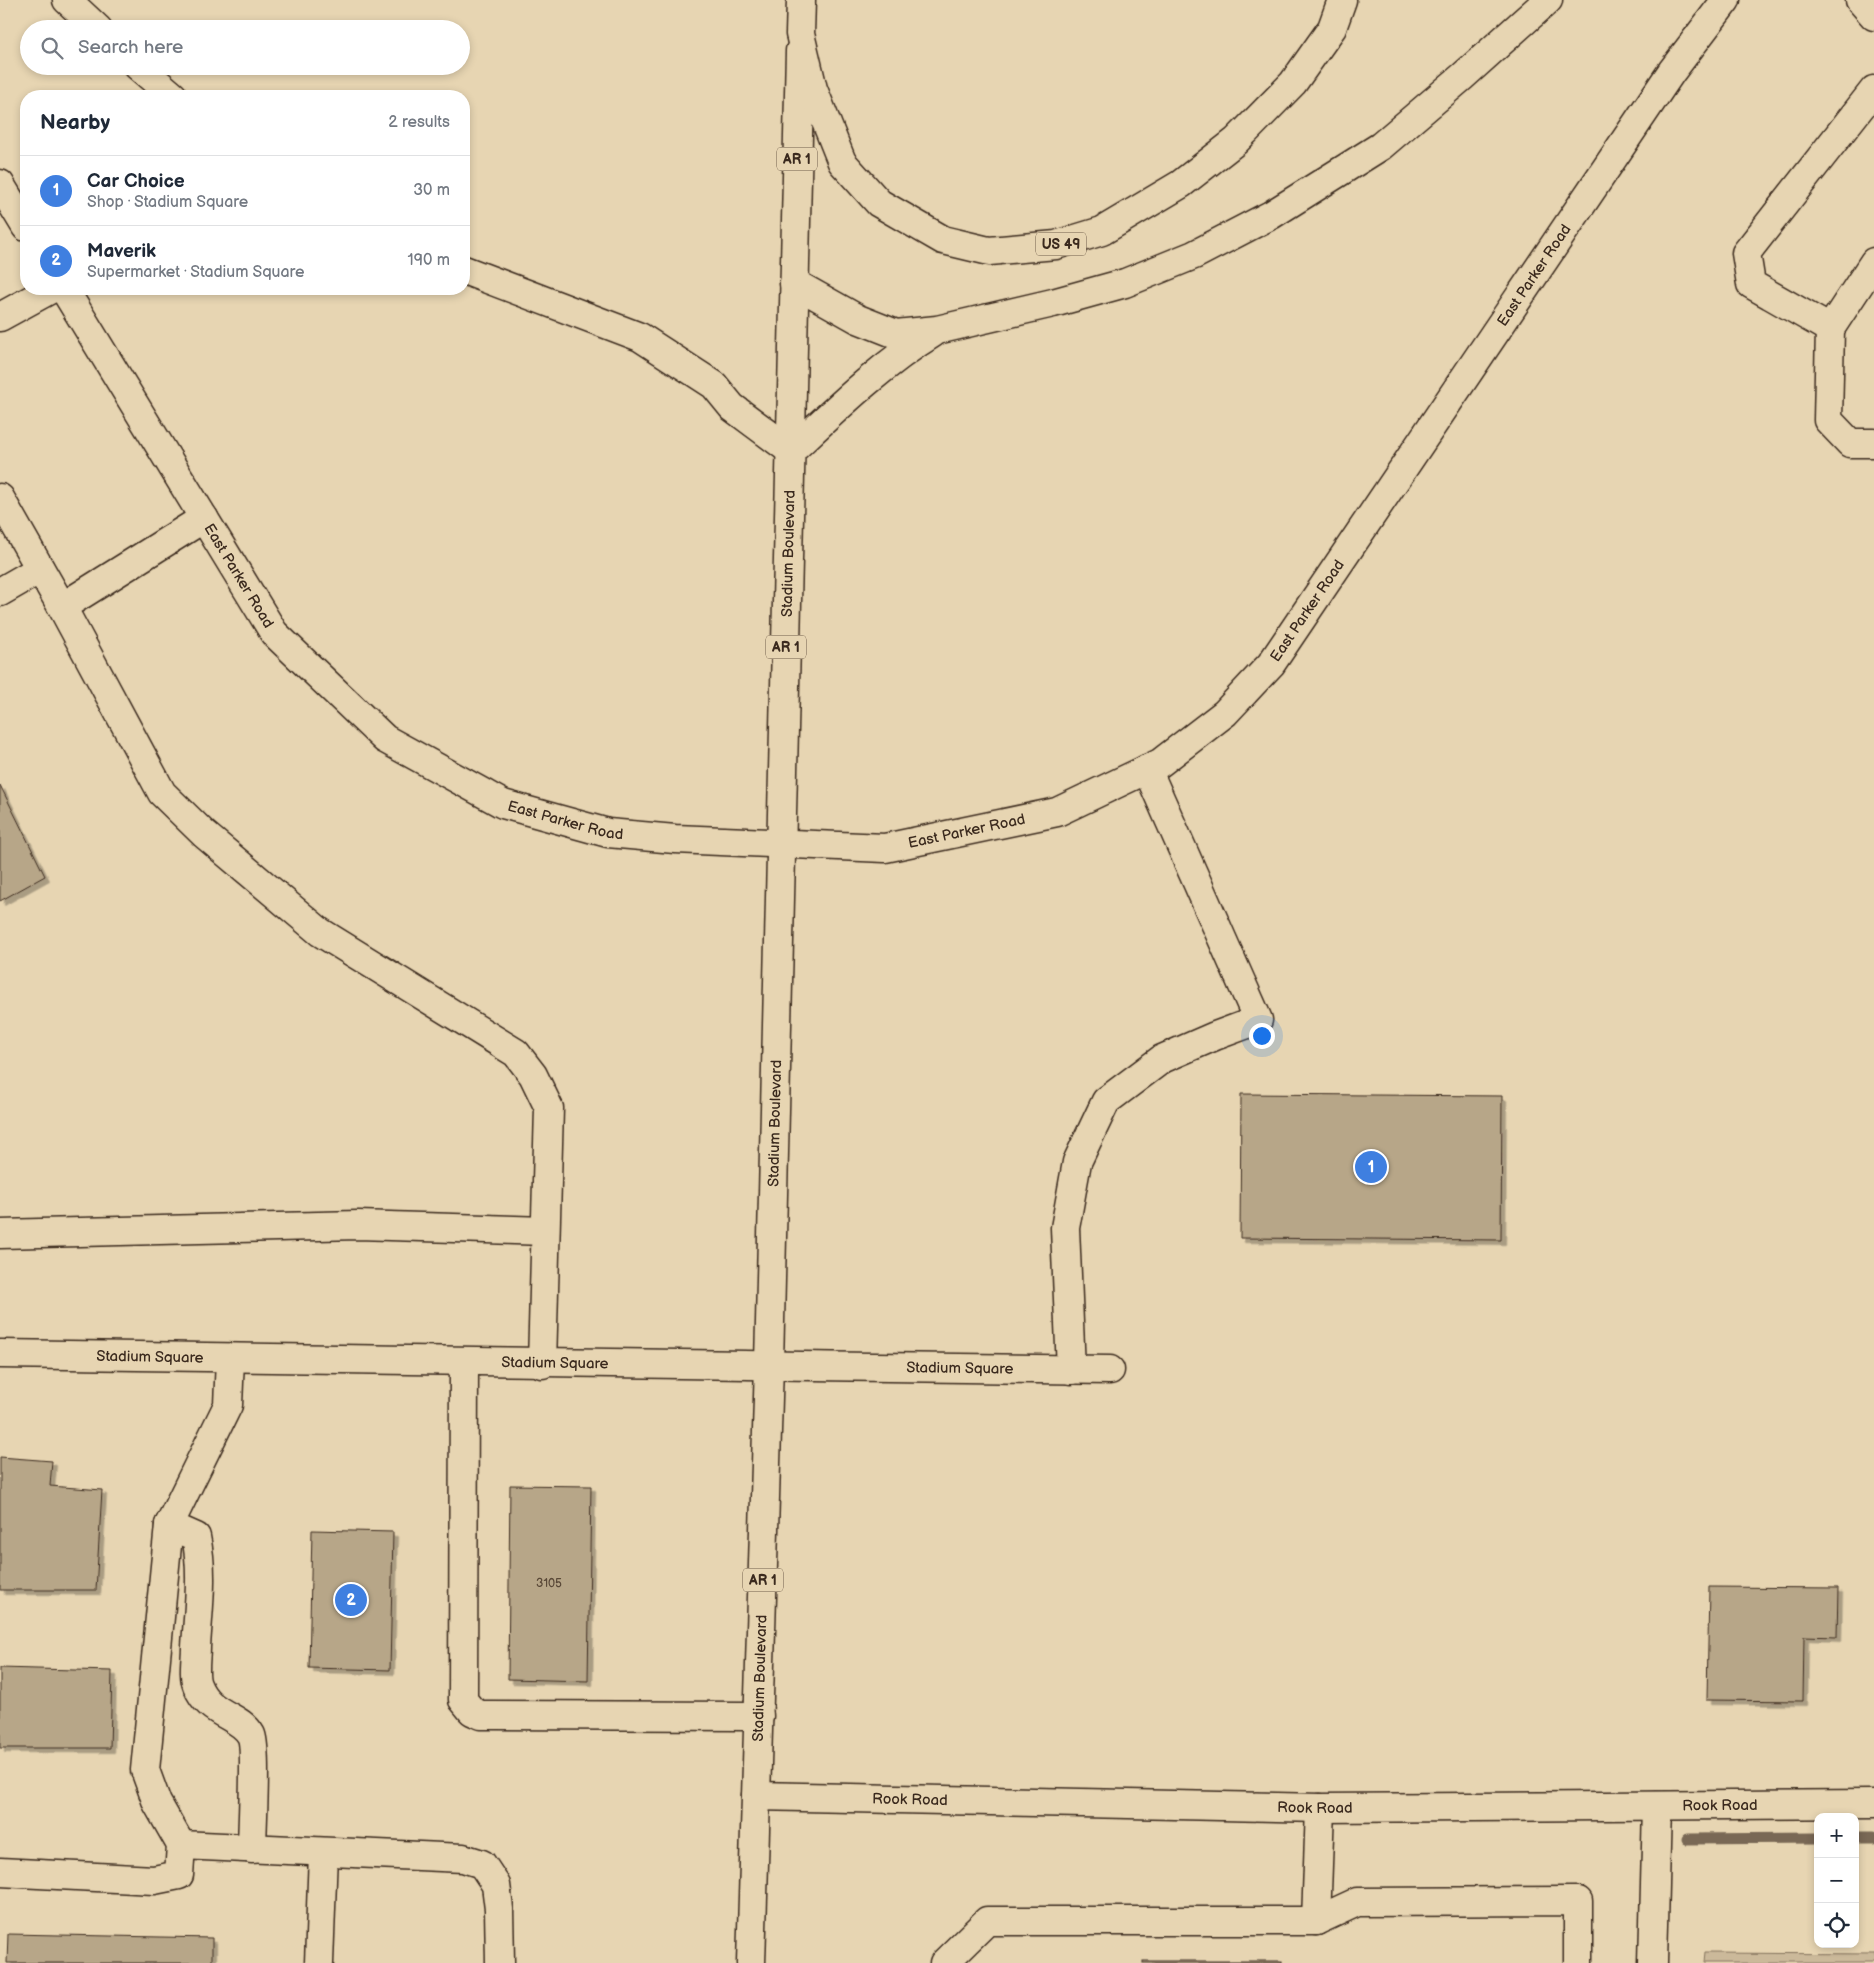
<!DOCTYPE html>
<html lang="en">
<head>
<meta charset="utf-8">
<style>
	body { margin:0; font-family:"Balsamiq Sans",sans-serif; background:#f6f6f7; color:#1f2937 }
	.controls { position:absolute; right:15px; bottom:15px; display:grid; overflow:hidden; border-radius:10px; box-shadow:0 2px 8px #0003 }
	.controls button { width:45px; height:45px; display:grid; place-items:center; padding:0; border:0; border-bottom:1px solid #e0e1e3; background:#fff; color:#1f2937; font:25px sans-serif }
	.you { position:absolute; left:1261px; top:1035px; width:18px; height:18px; margin:-12px; border:4px solid #fff; border-radius:50%; background:#1a73e8; box-shadow:0 0 0 8px #1a73e833 }
	.badge { display:grid; place-items:center; width:32px; height:32px; border-radius:50%; background:#2563eb; color:#fff; font-size:16px; font-weight:700 }
	.pin { position:absolute; translate:-50% -50%; border:2px solid #fff; box-shadow:0 1px 5px #0006 }
	.list { margin:0; padding:0; list-style:none }
	h2 { display:flex; justify-content:space-between; align-items:center; height:65px; margin:0; padding:0 20px; font-size:21px }
	h2 small { font-size:16px; font-weight:400; color:#747a83 }
	.list li { display:grid; grid-template-columns:32px 1fr auto; gap:15px; align-items:center; box-sizing:border-box; height:70px; padding:0 20px; border-top:1px solid #e0e1e3 }
	.list b { display:block; font-size:19px; white-space:nowrap }
	.list p { margin:0; font-size:16px; white-space:nowrap; color:#747a83 }
	.list em { font-size:16px; font-style:normal; color:#747a83 }
	.icon { flex:none; width:28px; height:28px; fill:none; stroke:currentColor; stroke-width:2; stroke-linecap:round; stroke-linejoin:round }
	.map { position:relative; flex:none; width:1874px; height:1963px; overflow:hidden }
	.search { position:absolute; background:#fff; box-shadow:0 2px 8px #0003; left:20px; top:20px; width:450px; height:55px; display:flex; align-items:center; gap:12px; box-sizing:border-box; padding:0 18px; border-radius:28px; color:#747a83; font-size:19px }
	.panel { position:absolute; background:#fff; box-shadow:0 2px 8px #0003; left:20px; top:90px; width:450px; height:205px; border-radius:20px }
	.map>svg:first-child { display:block }
	.green { fill:#cbb99a; stroke:#83725c }
	.lines { fill:none; stroke-linecap:round; stroke-linejoin:round }
	.stream { stroke:#796854; stroke-width:11 }
	.building { fill:#b7a688; stroke:#3b2a1e; filter:url(#shadow) }
	.minor-casing { stroke:#3b2a1e; stroke-width:31 }
	.major-casing { stroke:#3b2a1e; stroke-width:31 }
	.highway-casing { stroke:#3b2a1e; stroke-width:31 }
	.minor { stroke:#e7d5b2; stroke-width:28 }
	.major { stroke:#e7d5b2; stroke-width:28 }
	.highway { stroke:#e7d5b2; stroke-width:28 }
	.labels { text-anchor:middle; stroke-width:4; stroke-linejoin:round; paint-order:stroke }
	.number-label { font-size:12px; fill:#5a4938 }
	.shield { fill:#e7d5b2; stroke:#6f5d4a; stroke-width:1 }
	.shield-label { font-size:14px; font-weight:bold; fill:#3b2a1e }
	.street-label { font-size:15px; fill:#3b2a1e; stroke:#e7d5b2 }
</style>
</head>
<body>
<div class="map">
<svg width="1874" height="1963" viewBox="0 0 1874 1963">
	<defs>
		<filter id="shadow"><feDropShadow dx="4.5" dy="4.5" stdDeviation="0" flood-color="#0004"/></filter>
	</defs>
	<rect width="100%" height="100%" fill="#e7d5b2"/>
	<filter id="ink" filterUnits="userSpaceOnUse"><feTurbulence type="fractalNoise" baseFrequency=".02" numOctaves="2"/><feDisplacementMap in="SourceGraphic" scale="10" xChannelSelector="R" yChannelSelector="G"/><feConvolveMatrix kernelMatrix="1 2 1 2 8 2 1 2 1" color-interpolation-filters="sRGB"/></filter>
	<g filter="url(#ink)">
		<path class="green" d="M 1704,1953 L 1874,1954 L 1874,1963 L 1703,1963 Z"/>
		<g class="lines">
			<g class="stream">
				<path d="M 1855,1837 L 1874,1837"/>
				<path d="M 1687,1839 L 1818,1838"/>
			</g>
		</g>
		<g class="building">
			<path d="M 0,785 L 45,876 L 0,901 Z"/>
			<path d="M 1241,1094 L 1502,1096 L 1501,1240 L 1240,1238 Z"/>
			<path d="M 0,1457 L 52,1461 L 50,1486 L 102,1490 L 96,1590 L 0,1590 Z"/>
			<path d="M 510,1485 L 591,1486 L 588,1681 L 508,1679 Z"/>
			<path d="M 312,1530 L 393,1532 L 390,1670 L 309,1668 Z"/>
			<path d="M 1709,1587 L 1838,1588 L 1837,1637 L 1804,1636 L 1803,1701 L 1707,1700 Z"/>
			<path d="M 0,1668 L 112,1671 L 110,1748 L 0,1748 Z"/>
			<path d="M 8,1934 L 212,1938 L 212,1963 L 7,1963 Z"/>
			<rect x="1143" y="1961" width="140" height="2"/>
		</g>
		<g class="lines">
			<g class="minor-casing">
				<g id="minor">
					<path d="M 1860,0 L 1874,16"/>
					<path d="M 0,184 L 26,227"/>
					<path d="M 1874,262 L 1830,329 L 1828,420 L 1850,443 L 1874,443"/>
					<path id="s1" d="M 64,289 L 274,633 L 385,739 L 503,804 L 608,833 L 675,839 L 885,848 L 1057,812 L 1160,763 L 1225,713 L 1271,664 L 1672,71 L 1726,0"/>
					<path d="M 0,317 L 51,289"/>
					<path d="M 1830,329 L 1751,284 L 1746,253 L 1874,90"/>
					<path d="M 0,498 L 62,607 L 162,793 L 204,834 L 320,932 L 516,1053 L 533,1075 L 549,1108 L 542,1364"/>
					<path d="M 0,592 L 40,569"/>
					<path d="M 62,607 L 204,518"/>
					<path d="M 0,1234 L 358,1225 L 545,1231"/>
					<path id="s2" d="M 0,1354 C 370,1361 740,1365 1110,1370"/>
					<path d="M 464,1362 L 463,1700 L 472,1711 L 481,1715 L 759,1716"/>
					<path d="M 1071,1370 L 1065,1228 L 1077,1162 L 1106,1101 L 1162,1059 L 1215,1036 L 1258,1020 L 1147,769"/>
					<path d="M 169,1525 L 196,1537 C 204,1573 198,1611 196,1647 C 196,1658 193,1675 197,1685 C 209,1716 239,1714 251,1735 C 257,1747 252,1831 252,1849"/>
					<path id="s3" d="M 756,1796 L 1320,1808 L 1874,1804"/>
					<path d="M 181,1845 L 463,1858 L 482,1864 L 496,1885 L 499,1909 L 500,1963"/>
					<path d="M 0,1872 L 154,1880 L 179,1875 L 181,1845 L 157,1803 L 145,1770 L 169,1525 L 228,1405 L 230,1359"/>
					<path d="M 1316,1921 L 1357,1902 L 1578,1901 L 1578,1963"/>
					<path d="M 319,1963 L 323,1853"/>
					<path d="M 944,1963 L 987,1921 L 1316,1921 L 1320,1808"/>
					<path d="M 1653,1963 L 1657,1806"/>
				</g>
			</g>
			<g class="major-casing">
				<g id="major">
					<path id="s4" d="M 751,1963 L 769,1364 L 800,51"/>
				</g>
			</g>
			<g class="highway-casing">
				<g id="highway">
					<path d="M 67,0 L 98,29"/>
					<path d="M 801,0 L 800,34 L 813,89 L 842,162 L 879,203 L 943,240 L 989,251 L 1056,245 L 1102,231 L 1181,184 L 1236,141 L 1293,83 L 1332,28 L 1342,0"/>
					<path d="M 138,66 L 173,96"/>
					<path d="M 464,270 L 640,337 L 714,385 L 732,407 L 791,451 C 836,409 881,365 933,333"/>
					<path d="M 794,283 L 858,319 L 896,334 L 937,330 L 1053,303 L 1125,283 L 1194,255 L 1271,215 L 1381,146 L 1462,77 L 1548,0"/>
				</g>
			</g>
			<use href="#minor" class="minor"/>
			<use href="#major" class="major"/>
			<use href="#highway" class="highway"/>
		</g>
	</g>
	<g class="labels">
		<g class="number-label">
			<text x="549" y="1587">3105</text>
		</g>
		<g class="shield">
			<rect x="777" y="147.5" width="40" height="23" rx="4"/>
			<rect x="1036" y="232.5" width="50" height="23" rx="4"/>
			<rect x="766" y="635.5" width="40" height="23" rx="4"/>
			<rect x="743" y="1568.5" width="40" height="23" rx="4"/>
		</g>
		<g class="shield-label">
			<text x="797" y="164">AR 1</text>
			<text x="1061" y="249">US 49</text>
			<text x="786" y="652">AR 1</text>
			<text x="763" y="1585">AR 1</text>
		</g>
		<g class="street-label">
			<text dy="5" stroke="none"><textPath href="#s1" startOffset="1986">East Parker Road</textPath></text>
			<text dy="5" stroke="none"><textPath href="#s4" startOffset="1410">Stadium Boulevard</textPath></text>
			<text dy="5" stroke="none"><textPath href="#s1" startOffset="336">East Parker Road</textPath></text>
			<text dy="5" stroke="none"><textPath href="#s1" startOffset="1581">East Parker Road</textPath></text>
			<text dy="5" stroke="none"><textPath href="#s1" startOffset="756">East Parker Road</textPath></text>
			<text dy="5" stroke="none"><textPath href="#s1" startOffset="1161">East Parker Road</textPath></text>
			<text dy="5" stroke="none"><textPath href="#s4" startOffset="840">Stadium Boulevard</textPath></text>
			<text dy="5" stroke="none"><textPath href="#s2" startOffset="150">Stadium Square</textPath></text>
			<text dy="5" stroke="none"><textPath href="#s2" startOffset="555">Stadium Square</textPath></text>
			<text dy="5" stroke="none"><textPath href="#s2" startOffset="960">Stadium Square</textPath></text>
			<text dy="5" stroke="none"><textPath href="#s4" startOffset="285">Stadium Boulevard</textPath></text>
			<text dy="5" stroke="none"><textPath href="#s3" startOffset="154">Rook Road</textPath></text>
			<text dy="5" stroke="none"><textPath href="#s3" startOffset="964">Rook Road</textPath></text>
			<text dy="5" stroke="none"><textPath href="#s3" startOffset="559">Rook Road</textPath></text>
		</g>
	</g>
</svg>
<div class="controls">
<button>+</button>
<button>−</button>
<button><svg class="icon" aria-label="locate" viewBox="0 0 24 24"><circle cx="12" cy="12" r="6"/><path d="M12 2v4M12 18v4M2 12h4M18 12h4"/></svg></button>
</div>
<div class="you"></div>
<div class="pin badge" style="left:1371px;top:1167px;background:#3f7fe0">1</div>
<div class="pin badge" style="left:351px;top:1600px;background:#3f7fe0">2</div>
<div class="search"><svg class="icon" aria-label="search" viewBox="0 0 24 24"><circle cx="10" cy="10" r="6"/><path d="M15 15l6 6"/></svg>Search here</div>
<section class="panel">
<h2>Nearby<small>2 results</small></h2>
<ul class="list">
<li><span class="badge" style="background:#3f7fe0">1</span><div><b>Car Choice</b><p>Shop · Stadium Square</p></div><em>30 m</em></li>
<li><span class="badge" style="background:#3f7fe0">2</span><div><b>Maverik</b><p>Supermarket · Stadium Square</p></div><em>190 m</em></li>
</ul>
</section>
</div>
</body>
</html>
